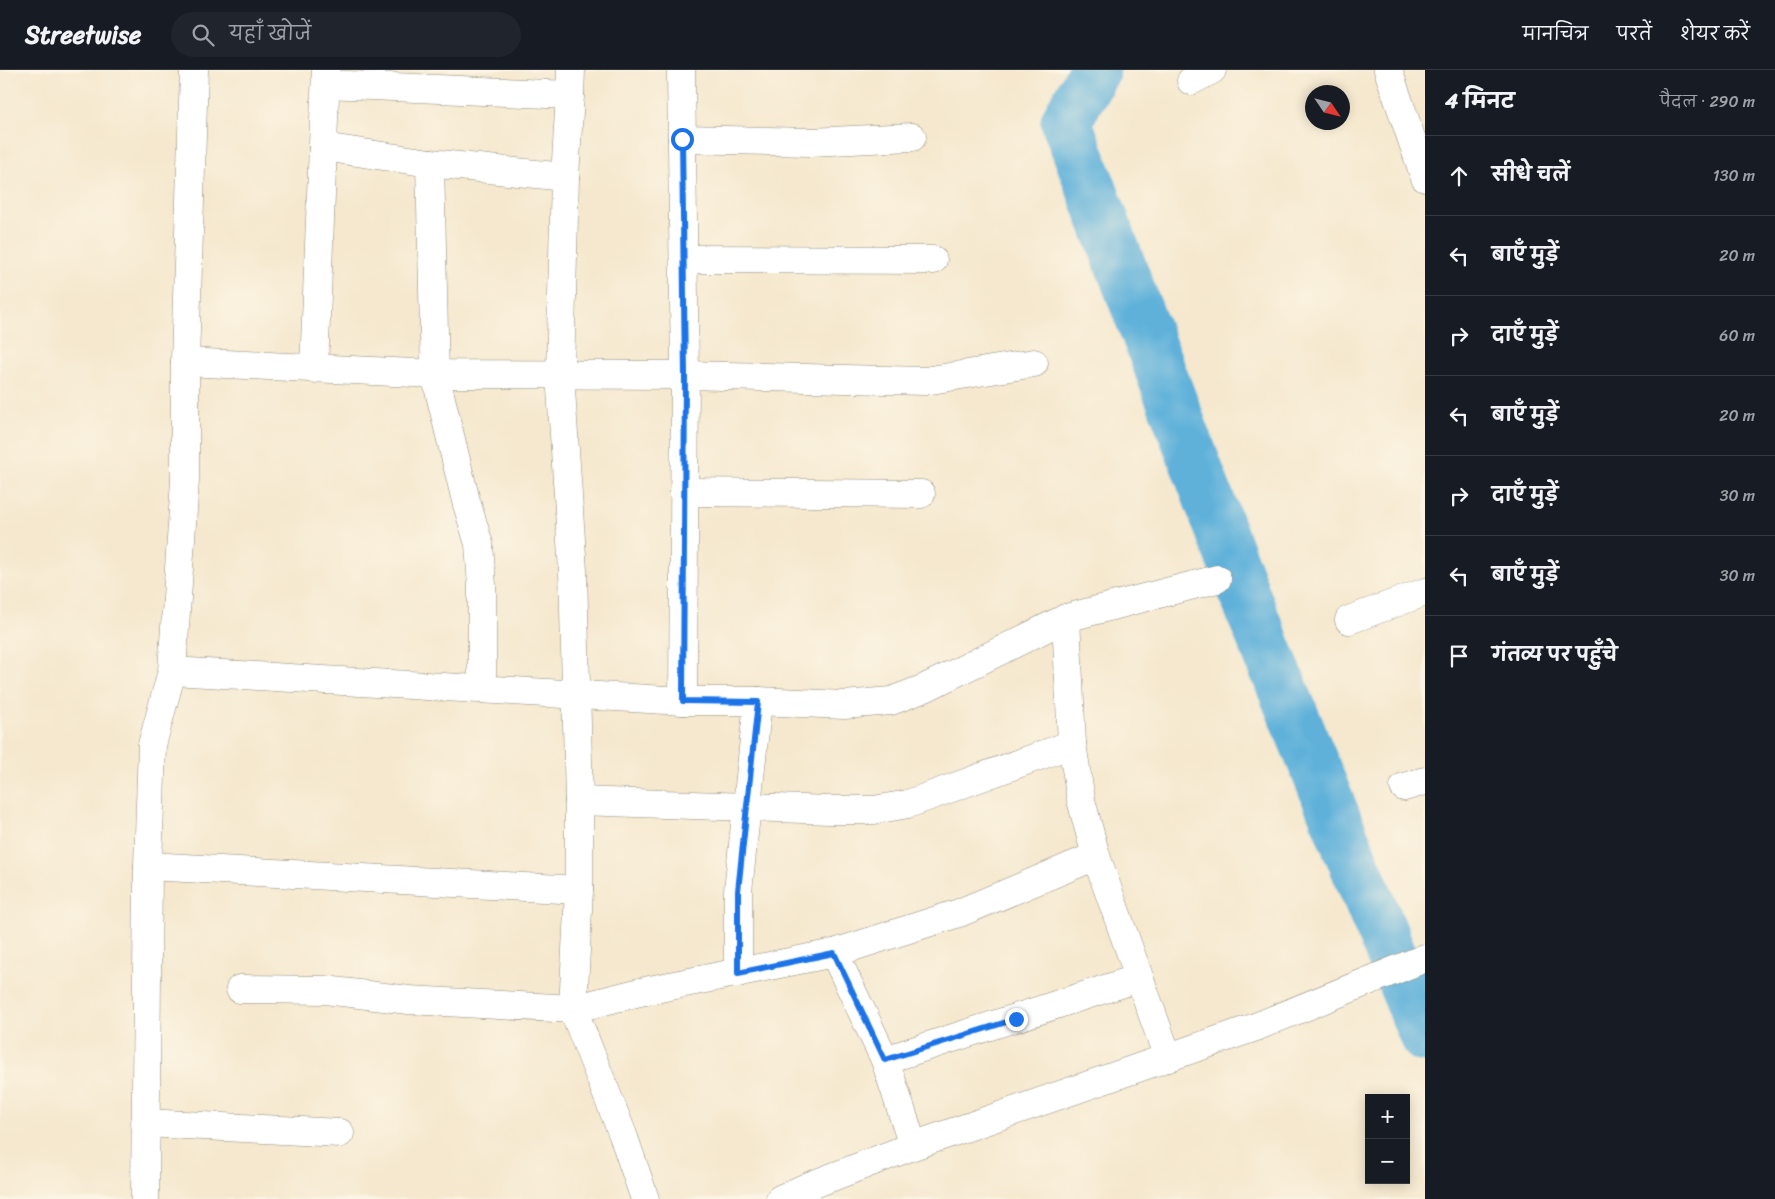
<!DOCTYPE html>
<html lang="hi">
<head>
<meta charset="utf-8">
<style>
	body { margin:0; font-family:Sriracha,"Playpen Sans Deva",sans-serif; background:#20242c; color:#f1f3f6 }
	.controls { position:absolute; right:15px; bottom:15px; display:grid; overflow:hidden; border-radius:0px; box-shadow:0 2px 12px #0003 }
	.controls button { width:45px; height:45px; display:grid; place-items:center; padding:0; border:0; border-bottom:1px solid #363941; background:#171b24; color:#f1f3f6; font:25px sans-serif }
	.compass { position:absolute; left:1305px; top:15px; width:45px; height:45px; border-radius:50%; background:#171b24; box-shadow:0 2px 12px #0003; rotate:125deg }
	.stop { position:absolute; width:15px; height:15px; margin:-11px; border:4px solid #1a73e8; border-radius:50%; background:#fff }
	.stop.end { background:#1a73e8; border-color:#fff; box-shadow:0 1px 5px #0008 }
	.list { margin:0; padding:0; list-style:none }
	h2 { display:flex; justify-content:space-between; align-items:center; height:65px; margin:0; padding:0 20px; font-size:21px }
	h2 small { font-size:16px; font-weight:400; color:#9ea1a6 }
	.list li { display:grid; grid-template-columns:32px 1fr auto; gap:15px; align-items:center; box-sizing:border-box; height:80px; padding:0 20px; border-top:1px solid #363941 }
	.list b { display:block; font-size:19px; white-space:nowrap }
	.list em { font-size:16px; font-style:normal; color:#9ea1a6 }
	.icon { flex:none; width:28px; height:28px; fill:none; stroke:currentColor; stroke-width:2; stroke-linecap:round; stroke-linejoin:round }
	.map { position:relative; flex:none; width:1425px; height:1129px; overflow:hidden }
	header { display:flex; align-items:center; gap:30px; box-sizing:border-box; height:70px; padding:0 25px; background:#171b24; border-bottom:1px solid #363941 }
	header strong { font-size:24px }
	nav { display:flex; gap:28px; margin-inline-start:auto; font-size:18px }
	.search { width:350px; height:45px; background:#20242c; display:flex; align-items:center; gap:12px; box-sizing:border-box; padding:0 18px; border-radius:28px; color:#9ea1a6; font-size:19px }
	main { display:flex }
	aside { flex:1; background:#171b24 }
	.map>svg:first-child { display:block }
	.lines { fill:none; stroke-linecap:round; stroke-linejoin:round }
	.river { stroke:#5eb1da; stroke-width:51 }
	.minor-casing { stroke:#908a7c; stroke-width:29 }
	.tertiary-casing { stroke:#908a7c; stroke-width:29 }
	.minor { stroke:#fff; stroke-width:28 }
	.tertiary { stroke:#fff; stroke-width:28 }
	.route { stroke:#1a73e8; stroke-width:6 }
</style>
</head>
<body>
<header>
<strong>Streetwise</strong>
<div class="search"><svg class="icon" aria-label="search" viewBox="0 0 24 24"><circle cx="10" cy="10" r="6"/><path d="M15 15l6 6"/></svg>यहाँ खोजें</div>
<nav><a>मानचित्र</a><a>परतें</a><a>शेयर करें</a></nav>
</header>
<main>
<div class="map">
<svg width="1425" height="1129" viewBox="0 0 1425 1129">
	<rect width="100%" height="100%" fill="#fcf5e5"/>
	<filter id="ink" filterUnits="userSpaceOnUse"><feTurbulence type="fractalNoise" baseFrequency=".02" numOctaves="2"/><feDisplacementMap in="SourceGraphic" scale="10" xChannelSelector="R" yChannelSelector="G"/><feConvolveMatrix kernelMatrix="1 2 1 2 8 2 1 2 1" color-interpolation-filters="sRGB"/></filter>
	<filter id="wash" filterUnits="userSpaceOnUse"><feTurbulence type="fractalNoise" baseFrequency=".0096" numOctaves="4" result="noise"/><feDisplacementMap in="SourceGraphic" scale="20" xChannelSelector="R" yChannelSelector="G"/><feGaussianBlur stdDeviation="1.12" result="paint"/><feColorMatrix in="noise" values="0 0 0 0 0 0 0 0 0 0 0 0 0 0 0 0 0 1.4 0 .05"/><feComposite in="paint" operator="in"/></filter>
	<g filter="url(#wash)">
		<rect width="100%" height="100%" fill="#f5e8ce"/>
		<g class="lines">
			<path class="river" d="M 1095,0 L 1066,51 L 1253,546 L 1425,967"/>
		</g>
	</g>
	<g filter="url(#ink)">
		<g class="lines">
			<g class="minor-casing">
				<g id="minor">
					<path d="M 571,0 L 570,25 L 565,107 L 560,304 L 573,501 L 579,731 L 579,820 L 573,939 L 623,1065 L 645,1129"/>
					<path d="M 681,0 L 685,305 L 683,631"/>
					<path d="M 1388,0 L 1425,108"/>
					<path d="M 1191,11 L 1212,0"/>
					<path d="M 326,14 L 570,25"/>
					<path d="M 682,69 L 811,72 L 912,67"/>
					<path d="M 323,77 L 430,93 L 565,107"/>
					<path d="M 430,93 L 435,304 L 466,431 L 479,474 L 482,516 L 482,619"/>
					<path d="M 684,189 L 933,190"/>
					<path d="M 185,292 L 435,304 L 685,305 L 925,311 L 1034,293"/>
					<path d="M 314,299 L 326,0"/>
					<path d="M 684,422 L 921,424"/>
					<path d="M 1066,548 L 1072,674 L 1081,730 L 1096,786 L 1168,988"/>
					<path d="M 1349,550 L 1425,522"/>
					<path d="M 172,601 L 683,631 L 758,631 L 844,635 L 891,631 L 925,618 L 1066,548 L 1217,509"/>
					<path d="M 1404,717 L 1425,711"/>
					<path d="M 579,731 L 830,740 L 874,740 L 908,734 L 1072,674"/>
					<path d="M 148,796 L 579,820"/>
					<path d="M 834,883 L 885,990 L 913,1076"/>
					<path d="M 738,903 L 738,821 L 758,631"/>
					<path d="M 240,919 L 325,920 L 409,930 L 573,939 L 640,922 L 834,883 L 959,843 L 1096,786"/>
					<path d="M 885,990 L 1139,908"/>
					<path d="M 145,1053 L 340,1063"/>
					<path d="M 780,1129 L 809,1116 L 913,1076 L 1253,958 L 1425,888"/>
				</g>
			</g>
			<g class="tertiary-casing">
				<path id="tertiary" d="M 145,1129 L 148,796 L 152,675 L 172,601 L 185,410 L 185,292 L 194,0"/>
			</g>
			<use href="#minor" class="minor"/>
			<use href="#tertiary" class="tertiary"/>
		</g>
	</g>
	<g class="lines" filter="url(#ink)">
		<path class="route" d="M 682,69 L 685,305 L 683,631 L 758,632 L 738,821 L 738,903 L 834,883 L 885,990 L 1016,949"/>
	</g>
</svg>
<div class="controls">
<button>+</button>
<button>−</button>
</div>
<svg class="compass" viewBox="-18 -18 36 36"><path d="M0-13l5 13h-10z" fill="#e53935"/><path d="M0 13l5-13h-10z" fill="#9ea1a6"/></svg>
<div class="stop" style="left:682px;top:69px"></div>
<div class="stop end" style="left:1016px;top:949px"></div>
</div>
<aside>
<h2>4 मिनट<small>पैदल · 290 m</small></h2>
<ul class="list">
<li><svg class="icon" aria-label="ahead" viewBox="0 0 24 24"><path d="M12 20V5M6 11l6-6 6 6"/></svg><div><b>सीधे चलें</b></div><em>130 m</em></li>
<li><svg class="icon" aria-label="left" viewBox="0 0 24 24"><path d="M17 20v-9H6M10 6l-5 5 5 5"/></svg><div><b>बाएँ मुड़ें</b></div><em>20 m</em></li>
<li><svg class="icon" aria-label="right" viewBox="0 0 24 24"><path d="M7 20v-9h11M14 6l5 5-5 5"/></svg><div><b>दाएँ मुड़ें</b></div><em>60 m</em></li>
<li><svg class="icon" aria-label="left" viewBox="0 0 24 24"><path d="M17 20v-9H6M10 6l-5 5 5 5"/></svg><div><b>बाएँ मुड़ें</b></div><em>20 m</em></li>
<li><svg class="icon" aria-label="right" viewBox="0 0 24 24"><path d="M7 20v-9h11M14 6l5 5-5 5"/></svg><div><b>दाएँ मुड़ें</b></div><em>30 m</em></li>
<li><svg class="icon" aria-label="left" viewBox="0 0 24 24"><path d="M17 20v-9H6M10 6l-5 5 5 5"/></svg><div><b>बाएँ मुड़ें</b></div><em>30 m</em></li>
<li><svg class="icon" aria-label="arrive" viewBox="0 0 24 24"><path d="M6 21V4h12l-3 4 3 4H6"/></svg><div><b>गंतव्य पर पहुँचे</b></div></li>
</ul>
</aside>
</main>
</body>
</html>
